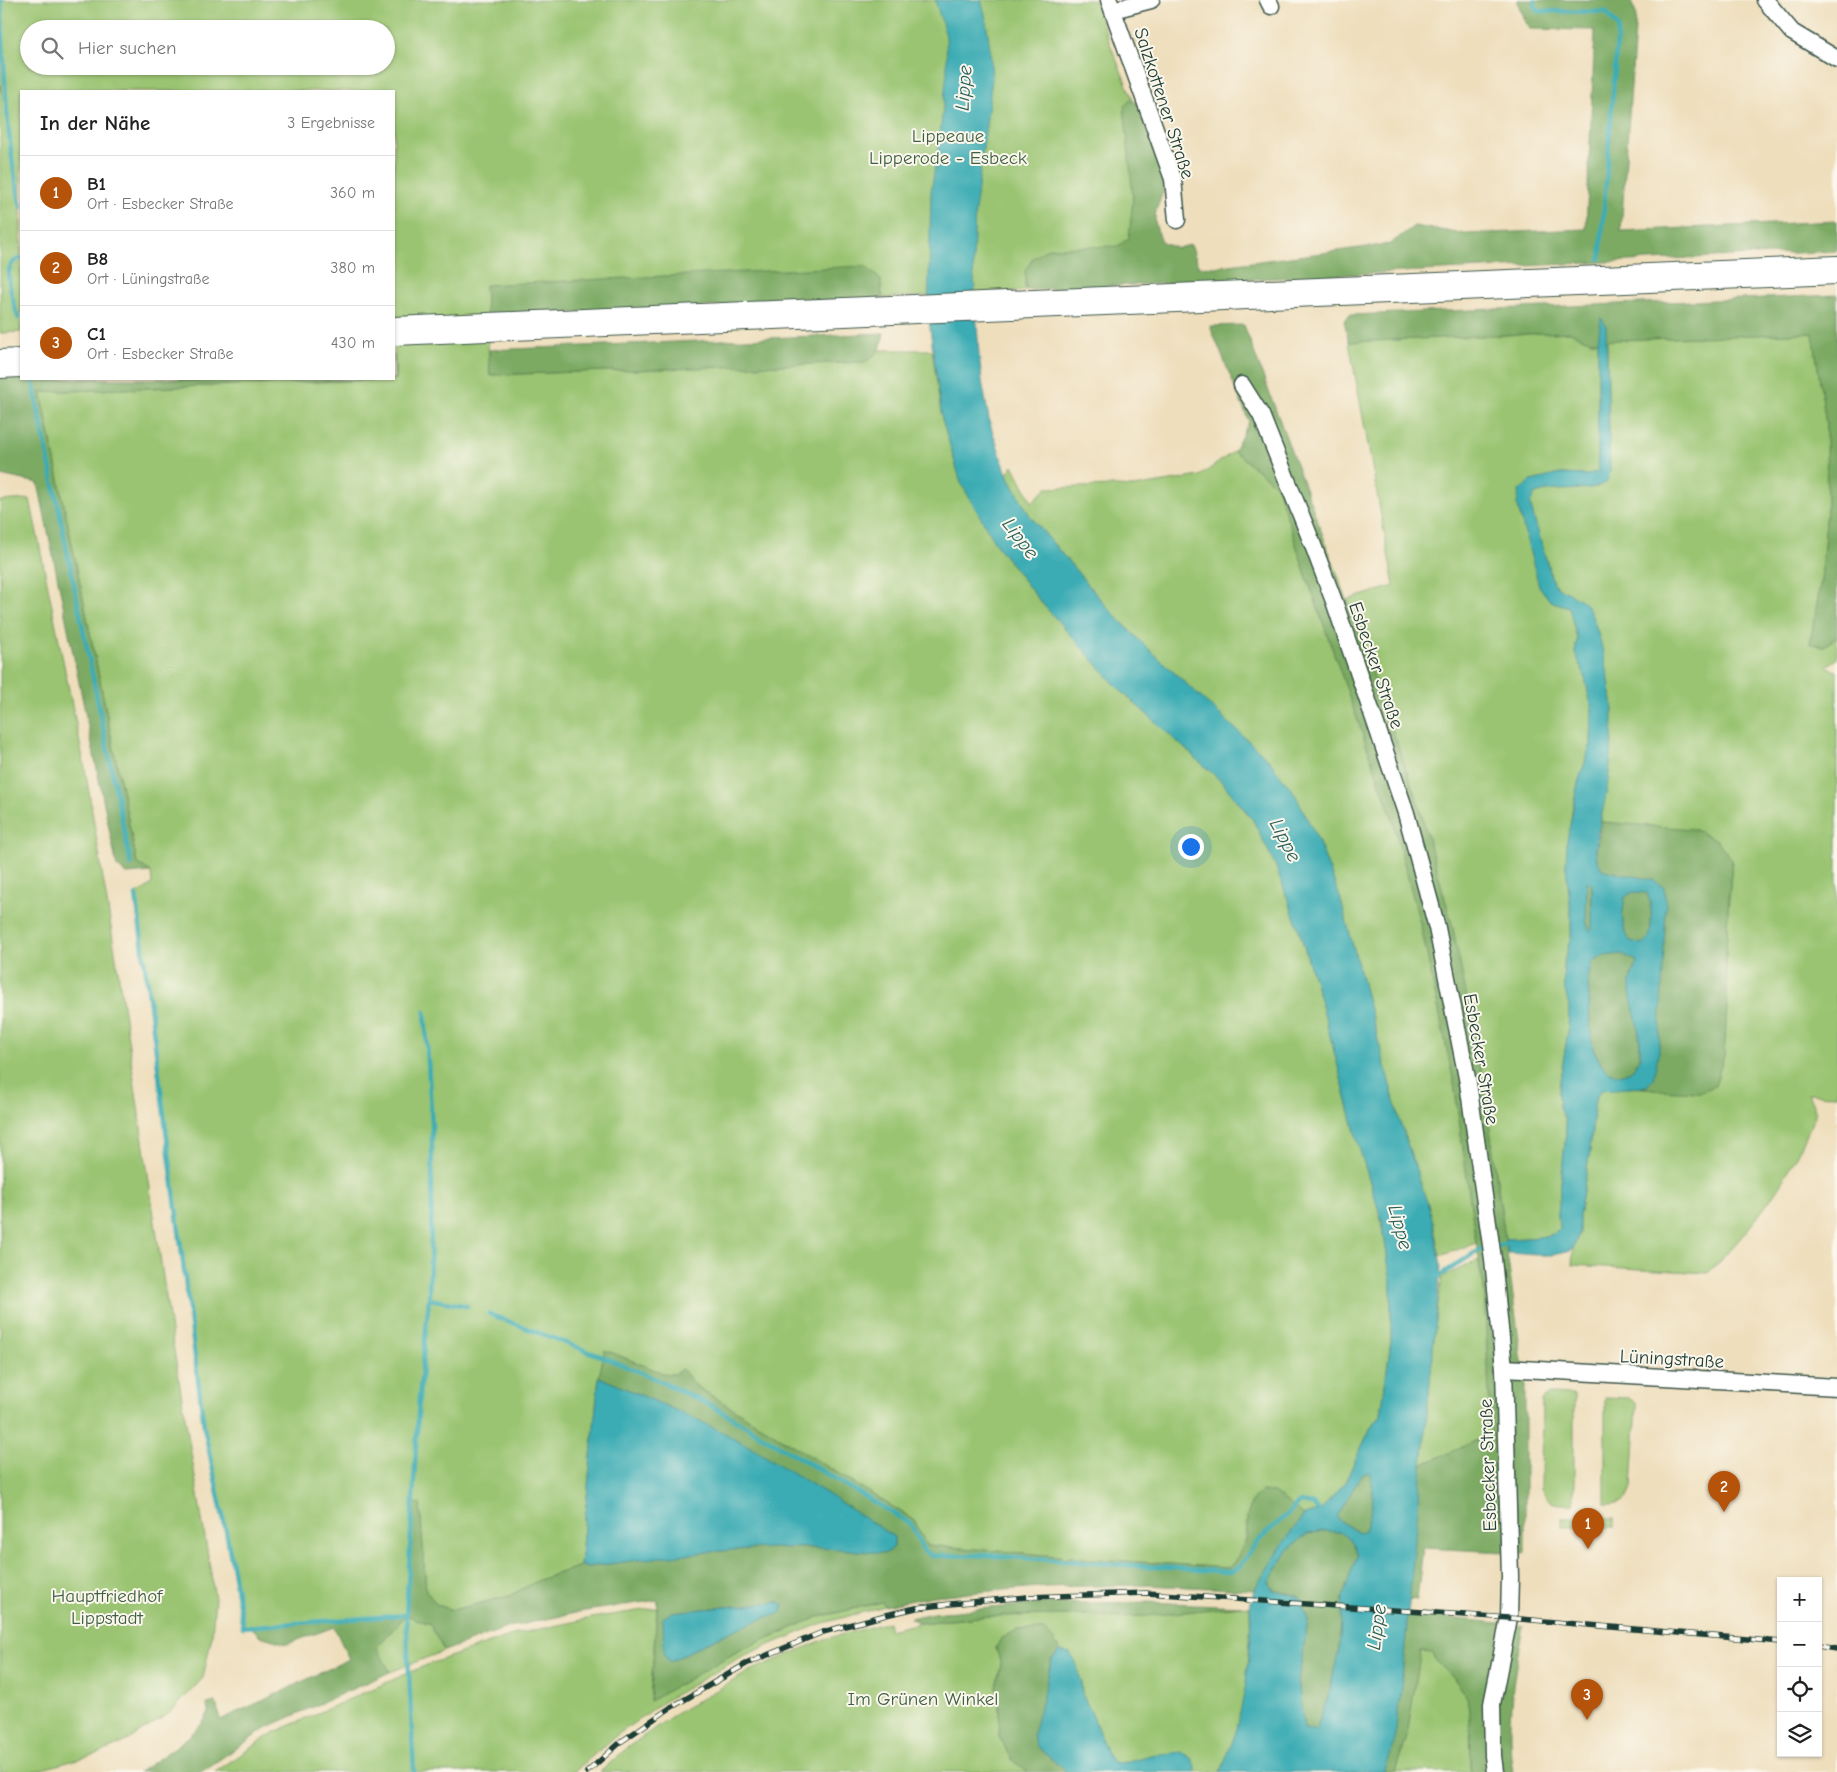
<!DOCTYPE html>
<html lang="de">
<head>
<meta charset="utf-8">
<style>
	body { margin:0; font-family:"Comic Neue",sans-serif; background:#f2f2f2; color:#222 }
	.controls { position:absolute; right:15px; bottom:15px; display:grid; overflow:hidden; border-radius:0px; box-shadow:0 1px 4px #0004 }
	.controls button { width:45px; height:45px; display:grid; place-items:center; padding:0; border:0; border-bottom:1px solid #e0e0e0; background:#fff; color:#222; font:25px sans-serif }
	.you { position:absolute; left:1190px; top:846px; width:18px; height:18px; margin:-12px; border:4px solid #fff; border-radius:50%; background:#1a73e8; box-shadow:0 0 0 8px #1a73e833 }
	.badge { display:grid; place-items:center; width:32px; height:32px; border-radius:50%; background:#b45309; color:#fff; font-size:16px; font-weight:700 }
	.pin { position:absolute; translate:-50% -41px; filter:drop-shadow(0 1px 2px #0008) }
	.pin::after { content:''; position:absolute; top:26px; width:18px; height:15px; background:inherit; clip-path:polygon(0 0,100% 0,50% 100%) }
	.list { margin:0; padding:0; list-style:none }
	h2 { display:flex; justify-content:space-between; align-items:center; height:65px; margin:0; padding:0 20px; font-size:21px }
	h2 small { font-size:16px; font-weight:400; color:#767676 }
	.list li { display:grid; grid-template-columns:32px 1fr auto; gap:15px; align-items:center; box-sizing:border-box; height:75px; padding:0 20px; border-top:1px solid #e0e0e0 }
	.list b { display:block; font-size:19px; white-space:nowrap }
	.list p { margin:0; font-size:16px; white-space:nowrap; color:#767676 }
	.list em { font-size:16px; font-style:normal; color:#767676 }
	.icon { flex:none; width:28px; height:28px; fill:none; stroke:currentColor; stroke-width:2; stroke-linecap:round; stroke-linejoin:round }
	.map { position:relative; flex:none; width:1837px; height:1772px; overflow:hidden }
	.search { position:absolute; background:#fff; box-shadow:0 1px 4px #0004; left:20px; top:20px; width:375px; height:55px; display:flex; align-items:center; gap:12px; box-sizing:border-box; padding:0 18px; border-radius:28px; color:#767676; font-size:19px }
	.panel { position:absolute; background:#fff; box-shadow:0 1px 4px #0004; left:20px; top:90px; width:375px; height:290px; border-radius:0px }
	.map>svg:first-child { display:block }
	.green { fill:#9ac471; stroke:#5c8052; fill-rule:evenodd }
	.forest { fill:#7baa63; stroke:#4d744c; fill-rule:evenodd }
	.water { fill:#3aacb4; stroke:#2c7474; fill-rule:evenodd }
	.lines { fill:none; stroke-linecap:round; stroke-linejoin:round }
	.stream { stroke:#3aacb4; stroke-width:4.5 }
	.minor-casing { stroke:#3e5548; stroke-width:19 }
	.trunk-casing { stroke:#3e5548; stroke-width:30 }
	.minor { stroke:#fff; stroke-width:16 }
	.trunk { stroke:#fff; stroke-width:28 }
	.rail-casing { stroke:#1f3d34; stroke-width:5.5 }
	.rail { stroke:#fbf7ec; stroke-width:4; stroke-dasharray:11; stroke-linecap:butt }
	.labels { text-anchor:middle; stroke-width:4; stroke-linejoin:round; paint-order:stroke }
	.street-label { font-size:19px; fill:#1f3d34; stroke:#fbf7ec }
	.park-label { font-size:19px; fill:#3e5f43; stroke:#fbf7ec }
	.water-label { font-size:20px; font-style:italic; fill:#275e5a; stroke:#fbf7ec }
</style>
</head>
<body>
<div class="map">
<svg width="1837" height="1772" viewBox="0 0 1837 1772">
	<rect width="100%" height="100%" fill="#fbf7ec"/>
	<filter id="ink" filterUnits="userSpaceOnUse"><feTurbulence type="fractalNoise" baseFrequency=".02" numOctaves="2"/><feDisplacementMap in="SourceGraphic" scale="10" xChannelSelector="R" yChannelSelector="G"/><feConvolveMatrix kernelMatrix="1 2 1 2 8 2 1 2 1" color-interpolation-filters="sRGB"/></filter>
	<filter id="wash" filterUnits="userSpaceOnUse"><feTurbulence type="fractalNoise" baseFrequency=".0096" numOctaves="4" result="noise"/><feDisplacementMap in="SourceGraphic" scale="20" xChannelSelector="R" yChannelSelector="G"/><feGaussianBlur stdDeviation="1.12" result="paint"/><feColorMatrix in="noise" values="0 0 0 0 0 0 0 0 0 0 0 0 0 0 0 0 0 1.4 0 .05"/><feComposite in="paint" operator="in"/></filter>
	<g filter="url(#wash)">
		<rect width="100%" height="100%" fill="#eedebc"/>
		<g class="green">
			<path d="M 0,0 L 1094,0 L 1112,49 L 1145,129 L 1132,186 L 1135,248 L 1025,279 L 1025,290 L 1023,291 L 883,298 L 879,280 L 485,285 L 490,375 L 865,362 L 880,350 L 932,350 L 942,419 L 997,546 L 1040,601 L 1120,690 L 1222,782 L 1253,820 L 1275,864 L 1299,930 L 1323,1009 L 1359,1147 L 1382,1221 L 1391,1282 L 1391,1340 L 1381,1415 L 1371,1427 L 1345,1482 L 1320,1511 L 1304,1515 L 1274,1493 L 1247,1517 C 1247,1535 1246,1557 1228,1568 L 1081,1558 L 926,1545 L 914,1520 L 696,1386 L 682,1369 L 675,1374 L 665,1374 L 605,1350 L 599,1377 L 580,1566 L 539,1580 L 509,1596 L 453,1610 L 437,1605 L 426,1591 L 420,1504 L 413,1503 L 406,1615 L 430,1624 L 444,1651 L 390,1672 L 376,1647 L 405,1615 L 243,1627 L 227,1536 L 204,1427 L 136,895 L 152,884 L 151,872 L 137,863 L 41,392 L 396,379 L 394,343 L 394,91 L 21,91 L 21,332 L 0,333 L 0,84 L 1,94 ZM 29,29 L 386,29 L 386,66 L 29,66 Z"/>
			<path d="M 1570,332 L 1591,341 L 1598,341 L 1598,471 L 1588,475 L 1560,474 L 1519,491 L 1550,601 L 1569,607 L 1577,639 L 1575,653 L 1584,673 L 1592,710 L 1591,744 L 1578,783 L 1572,810 L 1566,866 L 1571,912 L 1571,937 L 1563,965 L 1564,986 L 1569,1007 L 1568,1032 L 1558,1092 L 1559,1107 L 1565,1120 L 1566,1131 L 1558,1214 L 1559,1230 C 1551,1239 1518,1238 1505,1239 L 1483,1079 L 1452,924 L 1419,806 L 1347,600 L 1394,586 L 1349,342 Z"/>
			<path d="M 1813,333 L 1826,424 L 1827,509 L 1821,581 L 1810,643 L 1824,646 L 1837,637 L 1837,659 L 1827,666 L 1833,670 L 1837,671 L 1837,988 L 1835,997 L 1837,1011 L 1837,1095 L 1808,1094 L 1816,1112 C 1790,1179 1758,1222 1708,1273 L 1572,1265 L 1573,1249 L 1579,1233 L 1579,1215 L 1590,1151 L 1595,1099 L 1601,1090 C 1630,1084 1668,1091 1699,1092 L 1724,1056 L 1727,1006 L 1726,955 L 1728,909 L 1732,860 L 1643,826 L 1601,822 L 1612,741 L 1613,710 L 1608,676 L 1598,633 L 1574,596 L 1561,590 L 1553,583 L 1530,504 L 1534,494 L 1546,490 L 1598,487 L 1610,472 L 1607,340 Z"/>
			<path d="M 1234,451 L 1277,486 L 1305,572 L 1392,817 L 1422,931 L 1454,1083 L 1476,1243 L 1440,1256 L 1431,1214 L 1399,1119 L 1340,897 L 1317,838 L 1268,759 L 1141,642 L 1106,606 L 1030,516 L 1007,474 L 1013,465 L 1032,502 L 1047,488 L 1116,486 L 1134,487 L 1200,476 Z"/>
			<path d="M 30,499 L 85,768 L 117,964 L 172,1338 L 215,1598 L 212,1635 L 203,1678 L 170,1713 L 125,1742 L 100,1753 L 32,1772 L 0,1772 L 0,501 Z"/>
			<path d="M 1479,1260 L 1479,1267 L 1484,1287 L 1491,1434 L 1422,1465 L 1435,1328 L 1442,1277 Z"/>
			<path d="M 1548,1394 L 1574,1395 L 1574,1504 C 1556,1504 1549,1506 1541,1488 L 1542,1401 Z"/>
			<path d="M 1605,1397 L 1629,1398 L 1637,1404 L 1632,1488 C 1628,1503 1619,1504 1605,1504 Z"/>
			<rect x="1562" y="1518" width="52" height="9"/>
			<path d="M 883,1602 L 885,1606 L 820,1624 L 743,1656 L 666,1700 L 617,1735 L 574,1772 L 215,1772 L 273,1733 L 424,1666 L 512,1635 L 591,1618 L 657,1608 L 650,1700 L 740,1650 L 818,1617 Z"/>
			<path d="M 1241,1606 L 1250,1607 C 1251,1647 1248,1689 1237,1729 C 1233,1743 1226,1758 1221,1772 L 1195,1772 L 1196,1767 L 1151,1755 L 1120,1763 L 1113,1762 L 1108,1756 L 1092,1714 L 1082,1694 L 1081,1681 L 1070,1653 L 1060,1651 L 1053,1639 L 1044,1630 L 1018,1630 L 1002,1637 L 996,1648 L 1001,1664 L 996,1687 L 1000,1707 L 999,1737 L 1013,1761 L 1028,1772 L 600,1772 L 628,1747 L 675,1714 L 750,1671 L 825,1639 L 889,1622 L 889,1630 L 920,1623 L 990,1616 L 1084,1615 L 1119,1617 Z"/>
			<path d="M 1420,1651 L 1433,1652 L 1437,1663 L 1453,1677 L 1467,1696 L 1470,1718 L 1471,1772 L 1395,1772 L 1406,1740 Z"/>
		</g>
		<g class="forest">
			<path d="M 1518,0 L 1631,0 L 1636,14 L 1621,231 L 1837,221 L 1837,251 L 1026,290 L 1025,271 L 1033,258 L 1048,248 L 1118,246 L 1129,238 L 1133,197 L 1124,106 L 1130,100 L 1137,103 L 1164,173 C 1168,205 1143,207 1163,243 L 1177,248 L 1191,245 L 1199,267 L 1214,267 L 1390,244 L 1414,226 L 1466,234 L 1586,229 L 1595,30 L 1529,29 L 1518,4 Z"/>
			<path d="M 865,266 L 881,280 L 882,299 L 487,316 L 485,285 Z"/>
			<path d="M 1837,295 L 1837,637 L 1824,646 L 1810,644 L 1821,581 L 1827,509 L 1826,424 L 1813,333 L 1591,341 L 1570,332 L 1349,342 L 1344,320 L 1350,315 Z"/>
			<path d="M 1244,325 L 1347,600 L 1419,806 L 1452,924 L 1483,1079 L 1525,1383 L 1525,1553 L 1423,1548 L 1417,1600 L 1409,1599 L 1409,1591 L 1422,1465 L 1491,1434 L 1484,1287 L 1476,1243 L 1454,1083 L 1422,931 L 1392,817 L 1305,572 L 1277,486 L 1234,451 L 1249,422 L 1210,326 Z"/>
			<path d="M 884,333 L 880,350 L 866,362 L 490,375 L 489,350 Z"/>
			<path d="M 394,355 L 396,379 L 41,392 L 137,863 L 151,872 L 127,874 L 117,867 L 38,483 L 0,475 L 0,375 L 21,374 L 21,379 L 394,379 Z"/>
			<path d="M 1601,822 L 1693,829 L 1717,840 L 1732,860 L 1728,909 L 1726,955 L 1727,1006 L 1724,1056 L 1715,1086 L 1699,1092 L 1659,1090 L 1641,1087 L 1647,1086 L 1666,905 L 1640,877 L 1603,870 L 1598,864 L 1596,852 Z"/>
			<path d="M 1587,881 L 1592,885 L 1592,929 L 1590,931 L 1586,921 Z"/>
			<path d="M 1633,891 L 1647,893 C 1653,909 1652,923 1649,939 L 1642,944 L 1630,941 C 1620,924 1622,916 1625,897 Z"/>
			<path d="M 1622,954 L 1637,961 C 1636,966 1632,970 1631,975 C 1626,999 1658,1065 1623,1074 C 1619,1075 1612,1073 1608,1072 L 1601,1064 L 1593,1048 L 1590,1027 L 1588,978 L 1592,962 L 1603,956 Z"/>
			<path d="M 605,1350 L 665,1374 L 675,1374 L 682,1369 L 696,1386 L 914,1520 L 926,1545 L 1081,1558 L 1228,1568 L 1234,1564 L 1247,1538 L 1247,1517 L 1252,1500 L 1262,1491 L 1274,1492 L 1304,1515 L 1284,1542 L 1254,1590 L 1145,1585 L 1038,1587 L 933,1596 L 885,1606 L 882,1602 L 818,1617 L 740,1650 L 650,1701 L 658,1600 L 585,1611 L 509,1627 L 444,1651 L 430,1624 L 406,1615 L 377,1647 L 390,1672 L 268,1727 L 201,1772 L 139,1772 C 154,1761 206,1730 208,1712 C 208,1709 207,1706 207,1704 L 216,1702 L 220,1720 L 264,1700 L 349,1659 L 334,1627 L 287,1644 L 260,1636 L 251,1627 L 406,1614 L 413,1503 L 420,1504 L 426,1591 L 437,1605 L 453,1610 L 509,1596 L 539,1580 L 580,1566 L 588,1567 C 664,1556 740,1546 817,1548 C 840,1548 863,1552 886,1553 L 894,1547 L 894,1537 L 826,1493 L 740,1442 L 695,1419 L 599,1377 ZM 778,1602 L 782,1612 C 742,1625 706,1642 670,1662 L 664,1655 L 672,1612 Z"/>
			<path d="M 1369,1472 C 1377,1493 1371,1511 1365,1531 L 1359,1533 L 1341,1522 L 1337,1517 L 1361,1475 Z"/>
			<path d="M 1323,1531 L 1340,1532 L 1353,1541 L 1357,1555 L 1343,1597 L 1339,1650 L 1328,1697 L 1316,1730 L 1304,1729 L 1298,1680 L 1308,1621 L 1300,1597 L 1272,1588 L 1269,1581 L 1289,1549 L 1307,1534 Z"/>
			<path d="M 1147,1602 L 1241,1606 L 1147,1616 L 1119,1617 L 1084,1615 L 990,1616 L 920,1623 L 910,1618 L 933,1613 L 1036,1604 Z"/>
			<path d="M 1408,1614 L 1499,1623 L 1523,1627 C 1514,1675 1505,1722 1513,1772 L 1471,1772 L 1470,1718 L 1467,1696 L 1453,1677 L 1437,1663 L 1433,1652 L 1421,1651 L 1406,1740 L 1395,1772 L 1384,1772 L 1394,1746 Z"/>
			<path d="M 1018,1630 L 1044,1630 L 1053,1639 L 1060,1651 L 1051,1659 L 1035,1745 L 1067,1772 L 1028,1772 L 1013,1761 L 999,1737 L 1000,1707 L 996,1687 L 1001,1664 L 996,1648 L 1002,1637 Z"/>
		</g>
		<g class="water">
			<path d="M 935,0 L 981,0 L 985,14 L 990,48 L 992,79 L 975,211 L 973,263 L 979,355 L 982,381 L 990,424 L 1007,474 L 1030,516 L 1106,606 L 1141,642 L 1268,759 L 1295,794 L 1317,838 L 1340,897 L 1399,1119 L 1431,1214 L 1441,1265 L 1402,1678 L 1394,1746 L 1384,1772 L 1221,1772 L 1237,1729 L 1246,1683 L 1251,1637 L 1250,1607 L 1254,1590 L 1284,1542 L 1304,1515 L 1320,1511 L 1345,1482 L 1371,1427 L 1381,1415 L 1391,1340 L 1391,1282 L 1382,1221 L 1359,1147 L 1323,1009 L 1299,930 L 1275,864 L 1253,820 L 1222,782 L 1120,690 L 1040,601 L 997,546 L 961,483 L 942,419 L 928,313 L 931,192 L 940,135 L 947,71 L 946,36 ZM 1369,1472 C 1377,1493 1371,1511 1365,1531 L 1359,1533 L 1341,1522 L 1337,1517 L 1361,1475 ZM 1323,1531 L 1340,1532 L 1353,1541 L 1357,1555 L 1343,1597 L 1339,1650 L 1328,1697 L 1316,1730 L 1304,1729 L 1298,1680 L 1308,1621 L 1300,1597 L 1272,1589 L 1269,1582 L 1289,1549 L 1307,1534 Z"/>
			<path d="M 1601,317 L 1606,326 L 1610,472 L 1606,483 C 1584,494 1557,486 1535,494 L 1530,504 L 1553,583 C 1562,592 1583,598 1587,606 C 1600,627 1612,688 1613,713 C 1613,742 1610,772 1605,800 C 1602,815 1595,839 1596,853 C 1596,860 1599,865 1603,870 L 1654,880 L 1664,888 L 1666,905 L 1659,1051 L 1653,1079 L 1647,1086 L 1641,1087 L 1601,1090 L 1595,1099 L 1590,1151 L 1579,1215 L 1579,1233 L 1573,1249 C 1555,1259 1529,1254 1508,1253 L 1504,1244 L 1505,1239 C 1518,1238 1551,1239 1559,1230 L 1558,1214 L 1566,1131 L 1565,1120 L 1559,1108 L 1558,1092 L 1568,1032 L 1569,1007 L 1564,986 L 1563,965 L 1571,937 L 1571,912 L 1566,866 L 1567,840 L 1578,783 L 1591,744 L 1592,710 L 1584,673 L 1575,653 L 1577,639 L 1569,607 L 1550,601 L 1539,586 L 1517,504 L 1519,491 L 1531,481 L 1560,474 L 1588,475 L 1598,471 L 1598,341 ZM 1587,881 L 1592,885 L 1592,929 L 1590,931 L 1586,921 ZM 1633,892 L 1647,893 C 1653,909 1652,923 1649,939 L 1642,944 L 1630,941 C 1620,924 1622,916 1625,897 ZM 1622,954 L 1637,961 C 1634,972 1629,977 1630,990 C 1631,1012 1657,1066 1623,1074 C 1619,1075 1612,1073 1608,1072 L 1601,1064 L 1593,1048 L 1590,1027 L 1588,978 L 1592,961 L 1603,956 Z"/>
			<path d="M 599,1377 L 696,1419 L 740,1441 L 826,1493 L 894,1537 L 894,1547 L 886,1553 C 863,1552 840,1548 817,1548 C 740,1546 664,1556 588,1567 L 580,1566 Z"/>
			<path d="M 778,1602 L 784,1606 L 782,1612 C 742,1625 706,1642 670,1662 L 664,1655 L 663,1618 L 672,1612 Z"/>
			<path d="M 1060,1651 L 1070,1653 L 1075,1661 L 1081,1681 L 1082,1694 L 1092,1714 L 1108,1756 L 1113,1762 L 1120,1763 L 1151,1755 L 1181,1752 L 1191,1758 L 1196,1767 L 1195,1772 L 1067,1772 L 1035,1745 L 1033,1735 L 1052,1659 Z"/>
		</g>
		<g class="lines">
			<g class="stream">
				<path d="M 1,0 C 5,69 5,140 21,207"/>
				<path d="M 1535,0 L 1535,5 L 1538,11 L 1606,12 L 1618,27 L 1600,259"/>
				<path d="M 18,318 C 15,306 4,275 11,265 C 13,261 17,260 21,258"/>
				<path d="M 33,383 L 131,865"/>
				<path d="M 136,895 L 204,1427 L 227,1536 L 243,1627 L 406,1615"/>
				<path d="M 1435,1279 L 1479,1250 L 1504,1244"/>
				<path d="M 429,1299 L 467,1306"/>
				<path d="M 489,1314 L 603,1357 L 649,1376 L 712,1406 L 911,1524 L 923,1550 L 932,1556 L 981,1555 L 1230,1572 L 1239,1567 L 1256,1543 L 1300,1502 L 1313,1504 L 1320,1511"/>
				<path d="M 414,1772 L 406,1615 L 419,1398 L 429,1299 L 432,1198 L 432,1127 L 425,1012"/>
			</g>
		</g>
	</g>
	<g filter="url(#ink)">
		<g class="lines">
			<g class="minor-casing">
				<g id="minor">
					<path d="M 1109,0 L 1173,179 L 1177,220"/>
					<path d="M 1268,0 L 1271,6"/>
					<path d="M 1765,0 L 1792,32 L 1837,59"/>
					<path d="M 1113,10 L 1151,0"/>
					<path d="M 1242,385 L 1261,415 L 1311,540 L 1335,604 L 1406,813 L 1437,928 L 1468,1083 L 1493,1259 L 1504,1368 L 1510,1577 L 1509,1618 L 1492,1704 L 1493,1756 L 1495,1772"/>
					<path d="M 1504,1368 L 1837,1387"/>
				</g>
			</g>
			<g class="trunk-casing">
				<g id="trunk">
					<path d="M 394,331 L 1837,270"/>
					<path d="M 0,364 L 21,363"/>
				</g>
			</g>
			<use href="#minor" class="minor"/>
			<use href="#trunk" class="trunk"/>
			<g class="rail-casing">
				<g id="rail">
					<path d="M 1818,1646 L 1837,1649"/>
					<path d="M 587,1772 L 622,1741 L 670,1708 L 746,1664 L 823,1632 L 886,1615 L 916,1608 L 950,1604 L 1027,1597 L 1147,1593 L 1509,1618 L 1781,1642"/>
				</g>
			</g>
			<use href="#rail" class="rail"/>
		</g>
	</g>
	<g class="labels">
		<g class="street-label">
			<text transform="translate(1165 103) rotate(72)" y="7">Salzkottener Straße</text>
			<text transform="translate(1377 665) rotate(71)" y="7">Esbecker Straße</text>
			<text transform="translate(1482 1059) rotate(80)" y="7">Esbecker Straße</text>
			<text transform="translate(1672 1358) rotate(3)" y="7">Lüningstraße</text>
			<text transform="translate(1487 1465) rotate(-92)" y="7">Esbecker Straße</text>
		</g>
		<g class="park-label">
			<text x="948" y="142">Lippeaue<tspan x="948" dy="22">Lipperode - Esbeck</tspan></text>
			<text x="107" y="1602">Hauptfriedhof<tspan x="107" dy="22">Lippstadt</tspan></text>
			<text x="923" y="1705">Im Grünen Winkel</text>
		</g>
		<g class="water-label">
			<text transform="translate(963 88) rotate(-86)" y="7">Lippe</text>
			<text transform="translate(1021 538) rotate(53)" y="7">Lippe</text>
			<text transform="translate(1286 840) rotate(63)" y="7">Lippe</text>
			<text transform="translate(1401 1227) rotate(75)" y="7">Lippe</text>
			<text transform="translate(1376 1627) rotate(-82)" y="7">Lippe</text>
		</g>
	</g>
</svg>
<div class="controls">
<button>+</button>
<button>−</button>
<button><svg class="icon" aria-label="locate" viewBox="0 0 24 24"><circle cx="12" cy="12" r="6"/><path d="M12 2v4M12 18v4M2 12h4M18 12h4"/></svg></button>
<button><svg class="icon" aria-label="layers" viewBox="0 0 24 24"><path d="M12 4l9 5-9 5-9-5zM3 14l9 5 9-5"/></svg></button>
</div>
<div class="you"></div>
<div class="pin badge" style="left:1588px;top:1549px">1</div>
<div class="pin badge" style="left:1724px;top:1512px">2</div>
<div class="pin badge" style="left:1587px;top:1720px">3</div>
<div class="search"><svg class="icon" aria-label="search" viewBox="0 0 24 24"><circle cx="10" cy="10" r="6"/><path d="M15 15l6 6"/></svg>Hier suchen</div>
<section class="panel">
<h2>In der Nähe<small>3 Ergebnisse</small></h2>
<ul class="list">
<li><span class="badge">1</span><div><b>B1</b><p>Ort · Esbecker Straße</p></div><em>360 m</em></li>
<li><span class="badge">2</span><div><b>B8</b><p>Ort · Lüningstraße</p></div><em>380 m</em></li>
<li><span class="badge">3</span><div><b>C1</b><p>Ort · Esbecker Straße</p></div><em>430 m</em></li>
</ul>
</section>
</div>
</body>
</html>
